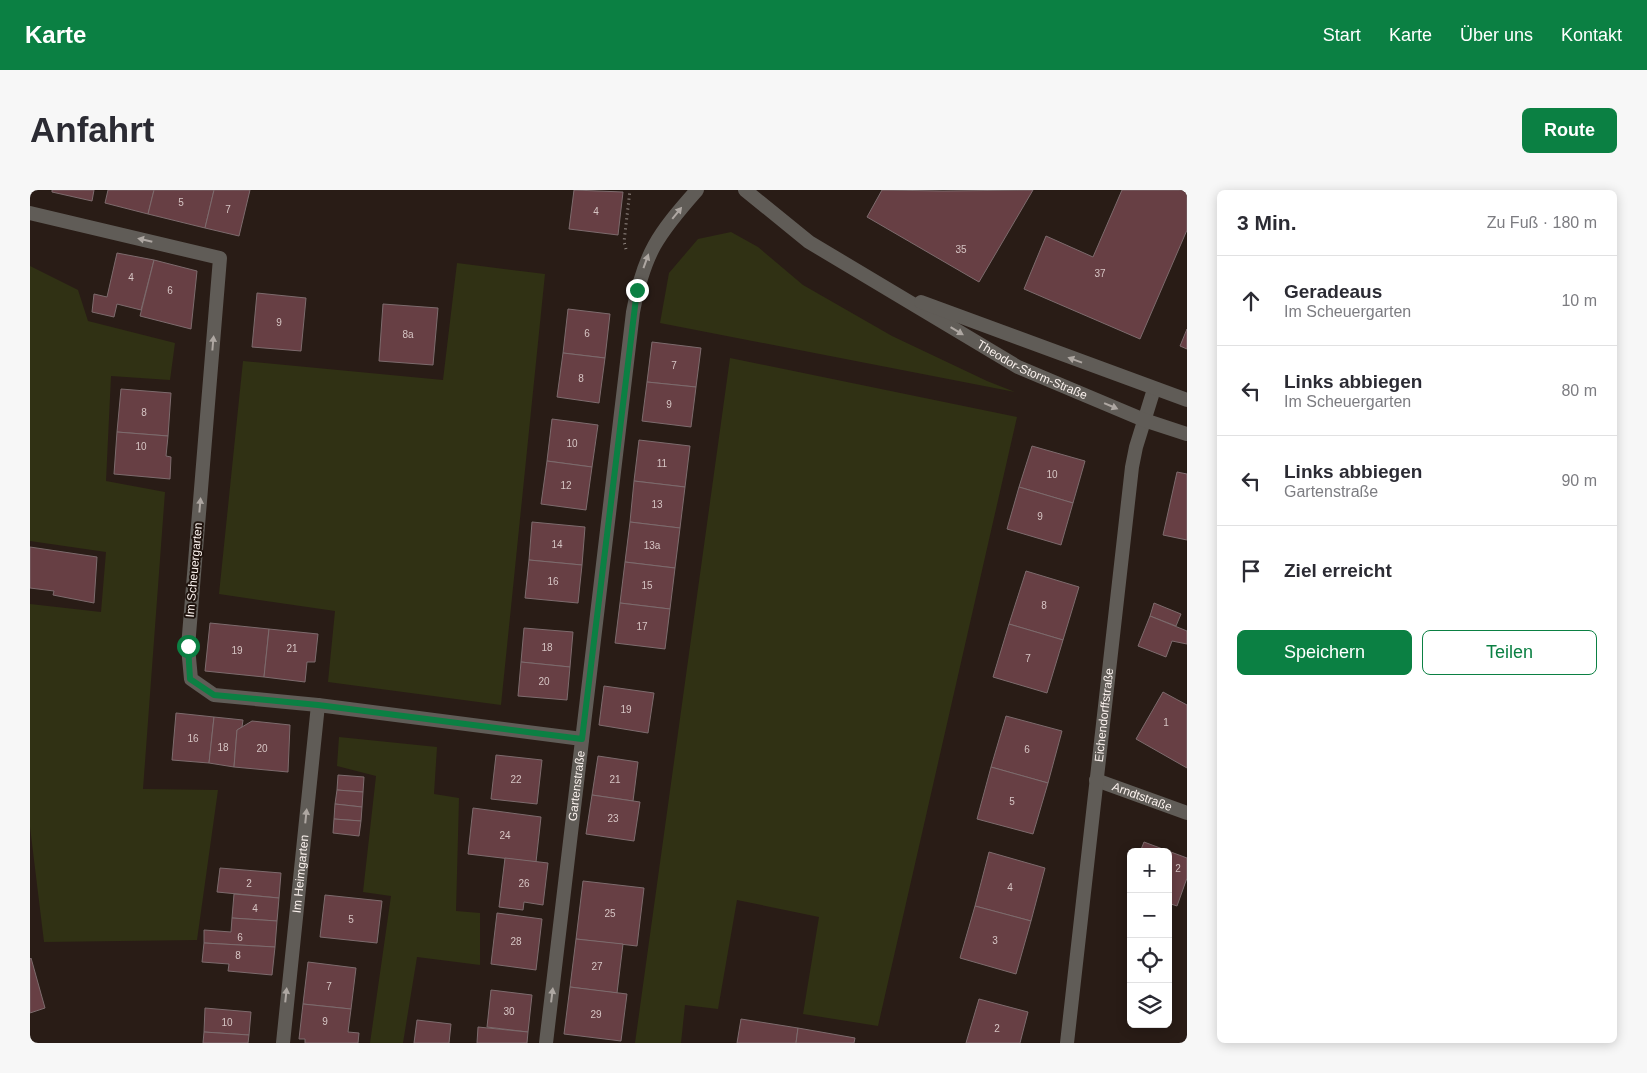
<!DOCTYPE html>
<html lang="de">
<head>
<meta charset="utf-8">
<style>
	body { margin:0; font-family:Arial,sans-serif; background:#f7f7f7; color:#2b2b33 }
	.controls { position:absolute; right:15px; bottom:15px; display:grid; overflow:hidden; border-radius:8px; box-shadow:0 2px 12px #0003 }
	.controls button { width:45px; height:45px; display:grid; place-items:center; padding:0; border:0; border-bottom:1px solid #e1e1e2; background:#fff; color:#2b2b33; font:25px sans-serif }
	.stop { position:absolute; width:15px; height:15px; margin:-11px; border:4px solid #0b8043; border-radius:50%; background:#fff }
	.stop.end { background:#0b8043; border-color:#fff; box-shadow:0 1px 5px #0008 }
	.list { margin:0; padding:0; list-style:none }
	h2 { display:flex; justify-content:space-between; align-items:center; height:65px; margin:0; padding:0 20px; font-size:21px }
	h2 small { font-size:16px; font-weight:400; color:#7c7c81 }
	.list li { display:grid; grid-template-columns:32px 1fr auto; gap:15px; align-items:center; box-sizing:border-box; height:90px; padding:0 20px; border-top:1px solid #e1e1e2 }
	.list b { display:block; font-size:19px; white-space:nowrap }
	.list p { margin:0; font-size:16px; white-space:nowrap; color:#7c7c81 }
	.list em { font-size:16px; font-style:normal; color:#7c7c81 }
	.actions { display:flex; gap:10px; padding:15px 20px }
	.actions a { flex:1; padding:11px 0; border:1px solid #0b8043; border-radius:8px; text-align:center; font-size:18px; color:#0b8043 }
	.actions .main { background:#0b8043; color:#fff }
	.icon { flex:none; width:28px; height:28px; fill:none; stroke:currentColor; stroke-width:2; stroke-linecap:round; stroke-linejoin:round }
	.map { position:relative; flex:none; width:1157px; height:853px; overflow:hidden; border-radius:8px }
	header { display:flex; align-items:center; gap:30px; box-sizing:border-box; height:70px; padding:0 25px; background:#0b8043; color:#fff }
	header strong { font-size:24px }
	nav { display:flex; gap:28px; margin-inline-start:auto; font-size:18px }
	.intro { display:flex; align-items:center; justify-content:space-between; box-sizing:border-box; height:120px; padding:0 30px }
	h1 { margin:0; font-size:35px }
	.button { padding:12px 22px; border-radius:8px; background:#0b8043; color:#fff; font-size:18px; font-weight:700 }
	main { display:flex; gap:30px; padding:0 30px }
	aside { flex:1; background:#fff; border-radius:8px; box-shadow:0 2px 12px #0003 }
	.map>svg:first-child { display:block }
	.green { fill:#303114 }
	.building { fill:#673f44; stroke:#7d6b6d }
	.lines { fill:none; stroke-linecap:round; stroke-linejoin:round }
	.path { stroke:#988e89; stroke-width:3; stroke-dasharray:1 4; stroke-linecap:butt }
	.minor { stroke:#605c57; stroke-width:14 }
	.tertiary { stroke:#605c57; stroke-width:14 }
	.oneway { fill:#aea7a2 }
	.route { stroke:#0b8043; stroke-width:6 }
	.labels { text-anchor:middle; stroke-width:4; stroke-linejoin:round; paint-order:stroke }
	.number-label { font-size:10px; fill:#d6c5c4 }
	.street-label { font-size:12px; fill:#fbf2ee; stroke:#1f130d }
</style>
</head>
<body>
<header>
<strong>Karte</strong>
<nav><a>Start</a><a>Karte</a><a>Über uns</a><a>Kontakt</a></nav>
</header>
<div class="intro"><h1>Anfahrt</h1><a class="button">Route</a></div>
<main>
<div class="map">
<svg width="1157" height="853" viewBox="0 0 1157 853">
	<rect width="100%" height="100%" fill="#291c16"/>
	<g class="green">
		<path d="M 701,42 L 728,57 L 773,95 L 862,146 L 957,191 L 985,202 L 630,133 L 639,83 L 668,49 Z"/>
		<path d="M 427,73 L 515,84 L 471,515 L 298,492 L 305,421 L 189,404 L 213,171 L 413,190 Z"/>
		<path d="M 0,76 L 48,100 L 58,131 L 145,153 L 140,190 L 81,186 L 76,291 L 135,302 L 113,599 L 188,600 L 167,750 L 14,752 L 0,637 L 0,414 L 71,422 L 76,362 L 0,351 Z"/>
		<path d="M 700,168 L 987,227 L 848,836 L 773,824 L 789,727 L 707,710 L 688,819 L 655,815 L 651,853 L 605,853 Z"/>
		<path d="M 309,547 L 407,557 L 404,604 L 429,608 L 426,721 L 450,723 L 450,775 L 387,767 L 373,853 L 340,853 L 361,706 L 333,702 L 346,586 L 307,576 Z"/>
	</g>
	<g class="building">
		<path d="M 22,0 L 64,0 L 62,11 L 22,2 Z"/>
		<path d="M 78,0 L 124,0 L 118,24 L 75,13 Z"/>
		<path d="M 124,0 L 184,0 L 175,38 L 118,24 Z"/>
		<path d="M 184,0 L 220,0 L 209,46 L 175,38 Z"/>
		<path d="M 544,0 L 593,2 L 588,45 L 539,39 Z"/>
		<path d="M 852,0 L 913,1 L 1003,0 L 949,92 L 837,27 Z"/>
		<path d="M 1092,0 L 1157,0 L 1157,40 L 1110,149 L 994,99 L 1016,46 L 1063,67 Z"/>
		<path d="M 87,63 L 124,70 L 111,120 L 87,114 L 84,127 L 62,122 L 64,104 L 77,107 Z"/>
		<path d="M 124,70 L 167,81 L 161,139 L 110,126 Z"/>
		<path d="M 227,103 L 276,108 L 271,161 L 222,157 Z"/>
		<path d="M 353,114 L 408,118 L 403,175 L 349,171 Z"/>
		<path d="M 538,119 L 580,124 L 575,168 L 533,163 Z"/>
		<path d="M 1157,139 L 1157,159 L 1150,156 Z"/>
		<path d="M 622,152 L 671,158 L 666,197 L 617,192 Z"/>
		<path d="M 533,163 L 575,168 L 569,213 L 527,207 Z"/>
		<path d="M 617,192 L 666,197 L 661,237 L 612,231 Z"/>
		<path d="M 91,199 L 141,203 L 138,246 L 87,242 Z"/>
		<path d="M 522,229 L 568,235 L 562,277 L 517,271 Z"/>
		<path d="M 87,242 L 138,246 L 136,266 L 141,267 L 140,289 L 84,284 Z"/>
		<path d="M 609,250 L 660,256 L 655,297 L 604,291 Z"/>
		<path d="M 1002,256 L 1055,271 L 1043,313 L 989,297 Z"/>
		<path d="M 517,271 L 562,277 L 556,320 L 511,314 Z"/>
		<path d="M 1147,282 L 1157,284 L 1157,350 L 1133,345 Z"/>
		<path d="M 604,291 L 655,297 L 650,338 L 600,332 Z"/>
		<path d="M 989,297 L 1043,313 L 1031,355 L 977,339 Z"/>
		<path d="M 502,332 L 555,337 L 552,375 L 499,370 Z"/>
		<path d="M 600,332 L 650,338 L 645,378 L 595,372 Z"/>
		<path d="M 0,357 L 67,367 L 64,413 L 23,405 L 24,401 L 0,398 Z"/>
		<path d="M 499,370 L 552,375 L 548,413 L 495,408 Z"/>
		<path d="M 595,372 L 645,378 L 640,419 L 590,413 Z"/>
		<path d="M 996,381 L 1049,397 L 1033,450 L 979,434 Z"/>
		<path d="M 590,413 L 640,419 L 635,459 L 585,453 Z"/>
		<path d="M 1124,413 L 1151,424 L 1146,436 L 1120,426 Z"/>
		<path d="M 1120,426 L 1157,441 L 1157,454 L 1142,451 L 1136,467 L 1108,456 Z"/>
		<path d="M 180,433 L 239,439 L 234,487 L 175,481 Z"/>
		<path d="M 979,434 L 1033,450 L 1017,503 L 963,487 Z"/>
		<path d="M 494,438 L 543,442 L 540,477 L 491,472 Z"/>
		<path d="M 239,439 L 288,444 L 285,472 L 277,472 L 275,492 L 234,487 Z"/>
		<path d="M 491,472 L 540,477 L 537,510 L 488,506 Z"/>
		<path d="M 574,496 L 624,503 L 618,543 L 569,535 Z"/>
		<path d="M 1133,502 L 1157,515 L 1157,578 L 1106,549 Z"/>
		<path d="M 146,523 L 184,527 L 179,573 L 142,570 Z"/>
		<path d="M 976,526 L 1032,541 L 1018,593 L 961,577 Z"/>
		<path d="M 184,527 L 213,530 L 212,537 L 207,540 L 204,577 L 179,573 Z"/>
		<path d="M 222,531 L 260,535 L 258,582 L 204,577 L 207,540 Z"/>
		<path d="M 466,565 L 512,570 L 507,614 L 461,609 Z"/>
		<path d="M 568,566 L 608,572 L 603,611 L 562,605 Z"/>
		<path d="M 961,577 L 1018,593 L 1003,644 L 947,629 Z"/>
		<path d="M 308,585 L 334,587 L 333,602 L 307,600 Z"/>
		<path d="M 307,600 L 333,602 L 332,617 L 305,614 Z"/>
		<path d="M 562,605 L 610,612 L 604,651 L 556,644 Z"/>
		<path d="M 305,614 L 332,617 L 331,631 L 304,629 Z"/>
		<path d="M 443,618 L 511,627 L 506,672 L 438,664 Z"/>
		<path d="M 304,629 L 331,631 L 329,646 L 303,643 Z"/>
		<path d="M 1114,652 L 1157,668 L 1157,688 L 1147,716 L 1138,713 L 1138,662 L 1110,662 Z"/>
		<path d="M 959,662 L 1015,678 L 1001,731 L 945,716 Z"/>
		<path d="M 475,668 L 518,673 L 513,715 L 494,712 L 493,720 L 469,717 Z"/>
		<path d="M 190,678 L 251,683 L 249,708 L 187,702 Z"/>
		<path d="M 553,691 L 614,698 L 607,756 L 546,749 Z"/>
		<path d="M 204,704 L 249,708 L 247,731 L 202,728 Z"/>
		<path d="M 295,705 L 352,711 L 347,753 L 290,747 Z"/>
		<path d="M 945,716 L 1001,731 L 986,784 L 930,768 Z"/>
		<path d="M 467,723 L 512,729 L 506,780 L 461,774 Z"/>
		<path d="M 202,728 L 247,731 L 245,757 L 174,753 L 174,740 L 201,742 Z"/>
		<path d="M 546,749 L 593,754 L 587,803 L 540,797 Z"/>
		<path d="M 174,753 L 245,757 L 242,785 L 198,781 L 199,774 L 172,772 Z"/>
		<path d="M 1,768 L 15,818 L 0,823 L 0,769 Z"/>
		<path d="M 278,772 L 326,778 L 321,819 L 273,814 Z"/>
		<path d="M 540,797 L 597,804 L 591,851 L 534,844 Z"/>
		<path d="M 461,800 L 502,805 L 498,842 L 457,837 Z"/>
		<path d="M 949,809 L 998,822 L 990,853 L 936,853 Z"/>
		<path d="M 273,814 L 321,819 L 318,842 L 329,843 L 328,853 L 275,853 L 275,849 L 269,849 Z"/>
		<path d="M 175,818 L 221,822 L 219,845 L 174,842 Z"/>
		<path d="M 711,829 L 768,838 L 766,853 L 707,853 Z"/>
		<path d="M 387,830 L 421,834 L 419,853 L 384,853 Z"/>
		<path d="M 448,837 L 498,842 L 497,853 L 447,853 Z"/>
		<path d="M 768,838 L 825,848 L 824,853 L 766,853 Z"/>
		<path d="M 174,842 L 219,845 L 218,853 L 173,853 Z"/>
	</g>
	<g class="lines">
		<path class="path" d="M 596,59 L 594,52 L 600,0"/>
		<g class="minor">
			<path d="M 0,23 L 190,68 L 158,457 L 161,489 L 184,505 L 288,515 L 552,549"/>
			<path id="s1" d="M 1066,590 L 1157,623"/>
			<path id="s2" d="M 253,853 L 288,515"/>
			<path id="s3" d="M 516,853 L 603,122 C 614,63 628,44 667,0"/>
			<path id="s4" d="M 1037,853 L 1102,277 L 1106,257 L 1124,199"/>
		</g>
		<g class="tertiary">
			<path id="s5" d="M 715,0 L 779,52 L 988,177 L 1114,230 L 1157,244"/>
			<path d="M 891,112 L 1157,210"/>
		</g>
	</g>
	<defs><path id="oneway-solid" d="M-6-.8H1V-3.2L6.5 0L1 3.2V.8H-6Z" transform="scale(1.25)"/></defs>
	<g class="oneway">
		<use href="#oneway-solid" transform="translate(647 23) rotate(-51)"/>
		<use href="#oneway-solid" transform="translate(115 50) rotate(-167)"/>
		<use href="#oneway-solid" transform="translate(616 71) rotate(-70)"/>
		<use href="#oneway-solid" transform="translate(927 141) rotate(31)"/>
		<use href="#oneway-solid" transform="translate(183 153) rotate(-85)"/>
		<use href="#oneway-solid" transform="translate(1045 170) rotate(-160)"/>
		<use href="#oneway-solid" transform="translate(1081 216) rotate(23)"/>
		<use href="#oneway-solid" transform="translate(170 315) rotate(-85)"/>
		<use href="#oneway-solid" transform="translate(276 626) rotate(-84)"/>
		<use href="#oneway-solid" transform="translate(256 805) rotate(-84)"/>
		<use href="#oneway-solid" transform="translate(522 805) rotate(-83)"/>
	</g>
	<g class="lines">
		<path class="route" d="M 158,456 L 160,489 L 184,505 L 288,515 L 552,549 L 607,100"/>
	</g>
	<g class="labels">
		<g class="number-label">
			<text x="151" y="16">5</text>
			<text x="198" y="23">7</text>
			<text x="566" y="25">4</text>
			<text x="931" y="63">35</text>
			<text x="1070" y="87">37</text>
			<text x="101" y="91">4</text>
			<text x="140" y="104">6</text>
			<text x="249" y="136">9</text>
			<text x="557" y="147">6</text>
			<text x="378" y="148">8a</text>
			<text x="644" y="179">7</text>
			<text x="551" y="192">8</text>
			<text x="639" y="218">9</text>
			<text x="114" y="226">8</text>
			<text x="542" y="257">10</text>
			<text x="111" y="260">10</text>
			<text x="632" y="277">11</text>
			<text x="1022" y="288">10</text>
			<text x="536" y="299">12</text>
			<text x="627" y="318">13</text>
			<text x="1010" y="330">9</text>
			<text x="527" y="358">14</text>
			<text x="622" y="359">13a</text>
			<text x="523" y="395">16</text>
			<text x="617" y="399">15</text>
			<text x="1014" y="419">8</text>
			<text x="612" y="440">17</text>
			<text x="517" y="461">18</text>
			<text x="262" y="462">21</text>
			<text x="207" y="464">19</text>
			<text x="998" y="472">7</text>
			<text x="514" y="495">20</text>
			<text x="596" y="523">19</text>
			<text x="1136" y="536">1</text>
			<text x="163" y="552">16</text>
			<text x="193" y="561">18</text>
			<text x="232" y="562">20</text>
			<text x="997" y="563">6</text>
			<text x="486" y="593">22</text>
			<text x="585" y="593">21</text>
			<text x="982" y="615">5</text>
			<text x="583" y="632">23</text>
			<text x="475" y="649">24</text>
			<text x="1148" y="682">2</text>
			<text x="219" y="697">2</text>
			<text x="494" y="697">26</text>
			<text x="980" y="701">4</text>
			<text x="225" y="722">4</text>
			<text x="580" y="727">25</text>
			<text x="321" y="733">5</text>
			<text x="210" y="751">6</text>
			<text x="965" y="754">3</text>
			<text x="486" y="755">28</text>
			<text x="208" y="769">8</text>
			<text x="567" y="780">27</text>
			<text x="299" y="800">7</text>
			<text x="479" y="825">30</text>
			<text x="566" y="828">29</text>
			<text x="295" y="835">9</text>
			<text x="197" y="836">10</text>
			<text x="967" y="842">2</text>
		</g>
		<g class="street-label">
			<text dy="4" stroke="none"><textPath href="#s5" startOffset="340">Theodor-Storm-Straße</textPath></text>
			<text transform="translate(164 380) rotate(-85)" y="4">Im Scheuergarten</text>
			<text dy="4" stroke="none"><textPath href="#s4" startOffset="330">Eichendorffstraße</textPath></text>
			<text dy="4" stroke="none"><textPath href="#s3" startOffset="259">Gartenstraße</textPath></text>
			<text dy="4" stroke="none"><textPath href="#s1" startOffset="49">Arndtstraße</textPath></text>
			<text dy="4" stroke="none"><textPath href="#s2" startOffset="170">Im Heimgarten</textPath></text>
		</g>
	</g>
</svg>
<div class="controls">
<button>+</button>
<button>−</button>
<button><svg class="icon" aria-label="locate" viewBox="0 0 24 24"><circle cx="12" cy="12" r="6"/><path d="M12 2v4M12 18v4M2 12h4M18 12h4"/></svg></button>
<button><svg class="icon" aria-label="layers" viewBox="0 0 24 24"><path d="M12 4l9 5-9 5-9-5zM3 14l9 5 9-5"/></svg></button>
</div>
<div class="stop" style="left:158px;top:456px"></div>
<div class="stop end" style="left:607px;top:100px"></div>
</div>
<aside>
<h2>3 Min.<small>Zu Fuß · 180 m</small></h2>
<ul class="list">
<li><svg class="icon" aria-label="ahead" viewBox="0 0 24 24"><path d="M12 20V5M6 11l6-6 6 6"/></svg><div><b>Geradeaus</b><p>Im Scheuergarten</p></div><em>10 m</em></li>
<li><svg class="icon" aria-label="left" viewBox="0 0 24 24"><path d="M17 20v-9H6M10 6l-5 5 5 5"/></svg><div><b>Links abbiegen</b><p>Im Scheuergarten</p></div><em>80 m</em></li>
<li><svg class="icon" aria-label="left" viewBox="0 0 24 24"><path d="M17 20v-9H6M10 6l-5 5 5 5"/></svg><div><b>Links abbiegen</b><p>Gartenstraße</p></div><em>90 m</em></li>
<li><svg class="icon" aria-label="arrive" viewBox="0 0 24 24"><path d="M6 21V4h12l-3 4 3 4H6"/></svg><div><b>Ziel erreicht</b></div></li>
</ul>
<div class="actions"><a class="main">Speichern</a><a>Teilen</a></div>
</aside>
</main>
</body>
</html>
